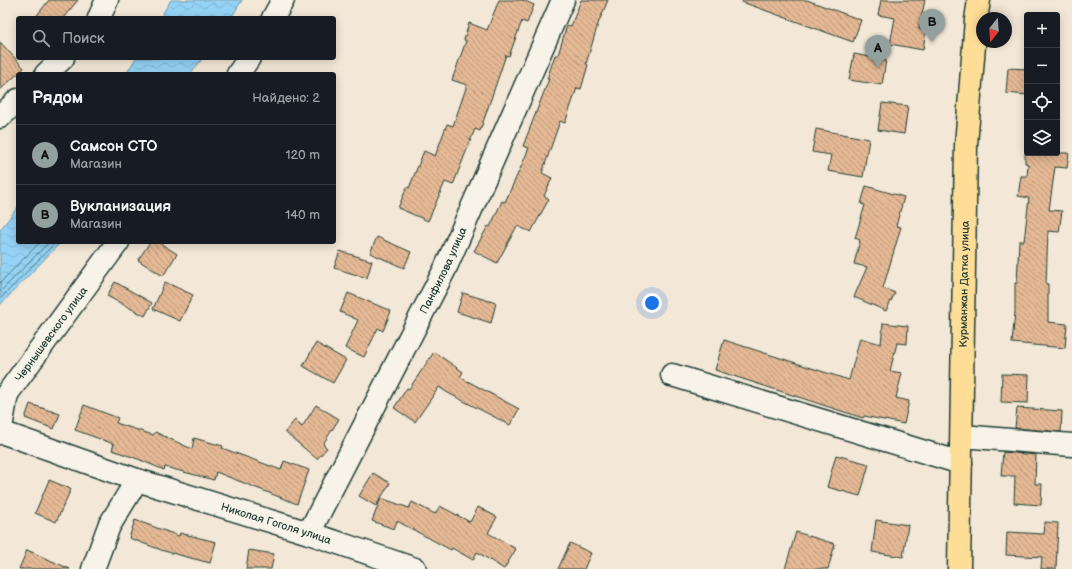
<!DOCTYPE html>
<html lang="ru">
<head>
<meta charset="utf-8">
<style>
	body { margin:0; font-family:"Balsamiq Sans",sans-serif; background:#242831; color:#f1f3f6 }
	.controls { position:absolute; right:12px; top:12px; display:grid; overflow:hidden; border-radius:4px; box-shadow:0 2px 10px #0003 }
	.controls button { width:36px; height:36px; display:grid; place-items:center; padding:0; border:0; border-bottom:1px solid #363941; background:#171b24; color:#f1f3f6; font:20px sans-serif }
	.compass { position:absolute; left:976px; top:12px; width:36px; height:36px; border-radius:50%; background:#171b24; box-shadow:0 2px 10px #0003; rotate:197deg }
	.you { position:absolute; left:652px; top:303px; width:14px; height:14px; margin:-10px; border:3px solid #fff; border-radius:50%; background:#1a73e8; box-shadow:0 0 0 6px #1a73e833 }
	.badge { display:grid; place-items:center; width:26px; height:26px; border-radius:50%; background:#92a19f; color:#111; font-size:13px; font-weight:700 }
	.pin { position:absolute; translate:-50% -33px; filter:drop-shadow(0 1px 2px #0008) }
	.pin::after { content:''; position:absolute; top:21px; width:14px; height:12px; background:inherit; clip-path:polygon(0 0,100% 0,50% 100%) }
	.list { margin:0; padding:0; list-style:none }
	h2 { display:flex; justify-content:space-between; align-items:center; height:52px; margin:0; padding:0 16px; font-size:17px }
	h2 small { font-size:13px; font-weight:400; color:#9ea1a6 }
	.list li { display:grid; grid-template-columns:26px 1fr auto; gap:12px; align-items:center; box-sizing:border-box; height:60px; padding:0 16px; border-top:1px solid #363941 }
	.list b { display:block; font-size:15px; white-space:nowrap }
	.list p { margin:0; font-size:13px; white-space:nowrap; color:#9ea1a6 }
	.list em { font-size:13px; font-style:normal; color:#9ea1a6 }
	.icon { flex:none; width:22px; height:22px; fill:none; stroke:currentColor; stroke-width:2; stroke-linecap:round; stroke-linejoin:round }
	.map { position:relative; flex:none; width:1072px; height:569px; overflow:hidden }
	.search { position:absolute; background:#171b24; box-shadow:0 2px 10px #0003; left:16px; top:16px; width:320px; height:44px; display:flex; align-items:center; gap:10px; box-sizing:border-box; padding:0 14px; border-radius:4px; color:#9ea1a6; font-size:15px }
	.panel { position:absolute; background:#171b24; box-shadow:0 2px 10px #0003; left:16px; top:72px; width:320px; height:172px; border-radius:4px }
	.map>svg:first-child { display:block }
	.water { fill:url(#water-waves); stroke:#6697a8 }
	.lines { fill:none; stroke-linecap:round; stroke-linejoin:round }
	.shore { stroke:#4e7982; stroke-width:1 }
	.building { fill:url(#building-back-hatch); stroke:#1f3d34 }
	.minor-casing { stroke:#1f3d34; stroke-width:25 }
	.major-casing { stroke:#1f3d34; stroke-width:25 }
	.minor { stroke:#f7f3e8; stroke-width:22 }
	.major { stroke:#fedd96; stroke-width:22 }
	.labels { text-anchor:middle; stroke-width:3; stroke-linejoin:round; paint-order:stroke }
	.street-label { font-size:11px; fill:#1f3d34; stroke:#f7f3e8 }
</style>
</head>
<body>
<div class="map">
<svg width="1072" height="569" viewBox="0 0 1072 569">
	<defs>
		<pattern id="water-waves" width="16" height="10" patternUnits="userSpaceOnUse"><rect width="16" height="10" fill="#95d3f6"/><path d="M0 5q4-4 8 0t8 0" fill="none" stroke="#80b6d4"/></pattern>
		<pattern id="building-back-hatch" width="6" height="6" patternUnits="userSpaceOnUse"><rect width="6" height="6" fill="#e5b995"/><path d="M-1 5l2 2M0 0l6 6M5-1l2 2" fill="none" stroke="#b9987a"/></pattern>
	</defs>
	<rect width="100%" height="100%" fill="#f3e7d7"/>
	<filter id="ink" filterUnits="userSpaceOnUse"><feTurbulence type="fractalNoise" baseFrequency=".025" numOctaves="2"/><feDisplacementMap in="SourceGraphic" scale="8" xChannelSelector="R" yChannelSelector="G"/><feConvolveMatrix kernelMatrix="1 2 1 2 8 2 1 2 1" color-interpolation-filters="sRGB"/></filter>
	<g filter="url(#ink)">
		<g class="water">
			<path d="M 171,0 L 242,0 L 231,18 L 160,18 Z"/>
			<path d="M 136,58 L 203,58 L 190,74 L 126,74 Z"/>
			<path d="M 18,207 L 18,242 L 61,242 L 0,305 L 0,230 Z"/>
		</g>
		<g class="lines">
			<g class="shore">
				<path d="M 0,283 L 40,242"/>
				<path d="M 0,292 L 49,242"/>
				<path d="M 0,299 L 56,242"/>
			</g>
		</g>
		<g class="building">
			<path d="M 49,0 L 78,0 L 63,18 L 35,18 Z"/>
			<path d="M 499,0 L 523,0 L 534,5 L 527,23 L 522,21 L 509,56 L 506,55 L 480,131 L 475,129 L 453,185 L 445,182 L 428,221 L 398,208 L 407,187 L 409,188 L 424,151 L 435,156 L 447,124 L 453,126 L 467,85 L 452,80 L 466,41 L 464,40 L 469,23 L 487,30 Z"/>
			<path d="M 581,0 L 608,0 L 598,24 L 586,64 L 588,65 L 581,89 L 577,88 L 565,123 L 560,121 L 542,173 L 552,178 L 544,196 L 549,199 L 531,232 L 517,226 L 497,263 L 474,251 L 488,226 L 490,227 L 502,201 L 505,202 L 520,169 L 529,148 L 523,146 L 549,79 L 547,79 L 555,55 L 558,55 L 567,25 L 571,26 Z"/>
			<path d="M 743,0 L 807,0 L 861,20 L 853,42 L 742,2 Z"/>
			<path d="M 881,0 L 925,0 L 919,29 L 926,30 L 923,50 L 890,44 L 895,18 L 878,15 Z"/>
			<path d="M 0,42 L 24,68 L 0,90 Z"/>
			<path d="M 854,54 L 886,60 L 882,85 L 849,80 Z"/>
			<path d="M 1008,68 L 1027,69 L 1027,95 L 1006,93 Z"/>
			<path d="M 882,103 L 908,106 L 904,134 L 878,130 Z"/>
			<path d="M 816,129 L 869,139 L 863,177 L 828,171 L 831,155 L 812,152 Z"/>
			<path d="M 1025,153 L 1069,153 L 1067,168 L 1055,167 L 1049,210 L 1062,211 L 1059,232 L 1048,231 L 1046,284 L 1048,284 L 1048,322 L 1067,324 L 1065,348 L 1012,343 L 1015,312 L 1015,283 L 1017,283 L 1019,241 L 1024,241 L 1029,198 L 1018,196 L 1021,176 L 1027,176 L 1028,164 L 1025,163 Z"/>
			<path d="M 866,186 L 904,197 L 896,226 L 901,227 L 883,288 L 895,293 L 886,311 L 854,297 L 867,267 L 854,264 L 860,240 L 855,238 L 865,205 L 861,204 Z"/>
			<path d="M 377,237 L 411,252 L 404,268 L 370,253 Z"/>
			<path d="M 150,242 L 158,242 L 177,254 L 163,276 L 138,260 Z"/>
			<path d="M 340,251 L 372,261 L 367,278 L 334,268 Z"/>
			<path d="M 115,282 L 152,303 L 145,316 L 107,296 Z"/>
			<path d="M 165,282 L 193,295 L 180,321 L 153,309 Z"/>
			<path d="M 348,293 L 391,311 L 383,331 L 378,328 L 364,357 L 345,348 L 358,320 L 340,312 Z"/>
			<path d="M 463,293 L 496,303 L 491,323 L 457,312 Z"/>
			<path d="M 883,323 L 908,326 L 907,344 L 897,343 L 890,371 L 902,373 L 896,398 L 909,401 L 904,424 L 864,416 L 863,418 L 715,370 L 724,340 L 849,380 L 860,338 L 881,344 Z"/>
			<path d="M 316,343 L 346,360 L 333,383 L 303,366 Z"/>
			<path d="M 434,352 L 463,372 L 460,377 L 519,409 L 510,425 L 448,393 L 439,387 L 415,422 L 394,408 L 407,388 L 409,389 Z"/>
			<path d="M 1002,374 L 1029,375 L 1028,403 L 1001,402 Z"/>
			<path d="M 30,404 L 60,414 L 54,429 L 25,418 Z"/>
			<path d="M 84,405 L 118,418 L 116,423 L 153,435 L 155,432 L 192,449 L 194,438 L 223,446 L 222,448 L 281,470 L 284,461 L 309,470 L 297,504 L 216,472 L 214,480 L 165,467 L 164,470 L 138,459 L 112,450 L 114,444 L 75,430 Z"/>
			<path d="M 316,405 L 339,419 L 323,444 L 327,448 L 317,459 L 285,432 L 295,420 L 302,427 Z"/>
			<path d="M 1017,408 L 1062,411 L 1061,432 L 1015,428 Z"/>
			<path d="M 1003,452 L 1036,455 L 1035,484 L 1042,484 L 1041,505 L 1014,503 L 1015,476 L 1001,476 Z"/>
			<path d="M 836,455 L 869,464 L 860,496 L 827,487 Z"/>
			<path d="M 373,473 L 390,483 L 376,506 L 359,496 Z"/>
			<path d="M 49,480 L 71,489 L 56,522 L 35,513 Z"/>
			<path d="M 381,498 L 409,508 L 412,502 L 435,514 L 440,506 L 470,522 L 478,507 L 497,517 L 488,533 L 516,549 L 504,569 L 477,552 L 473,560 L 452,548 L 451,550 L 397,521 L 394,529 L 372,521 Z"/>
			<path d="M 135,520 L 179,536 L 180,533 L 216,542 L 210,563 L 164,551 L 129,538 Z"/>
			<path d="M 876,520 L 908,525 L 903,557 L 872,552 Z"/>
			<path d="M 1045,522 L 1058,523 L 1056,569 L 1041,569 L 1042,557 L 1006,555 L 1007,532 L 1044,534 Z"/>
			<path d="M 796,532 L 835,544 L 828,569 L 785,569 Z"/>
			<path d="M 570,543 L 591,553 L 584,569 L 558,569 Z"/>
			<path d="M 27,550 L 70,569 L 19,569 Z"/>
			<path d="M 249,550 L 274,554 L 271,569 L 246,569 Z"/>
		</g>
		<g class="lines">
			<g class="minor-casing">
				<g id="minor">
					<path d="M 99,18 L 107,0"/>
					<path d="M 273,18 L 283,0"/>
					<path d="M 46,74 L 63,58"/>
					<path d="M 238,74 L 249,58"/>
					<path d="M 0,117 L 18,100"/>
					<path d="M 672,375 L 961,463"/>
					<path id="s1" d="M 1,432 L 137,480 L 309,533 L 415,569"/>
					<path id="s2" d="M 0,433 L 7,394 L 118,242"/>
					<path d="M 962,436 L 1072,445"/>
					<path id="s3" d="M 309,533 L 445,269 L 563,0"/>
					<path d="M 93,569 L 109,526 L 137,480"/>
				</g>
			</g>
			<g class="major-casing">
				<g id="major">
					<path id="s4" d="M 959,569 L 966,145 L 976,20 L 979,0"/>
				</g>
			</g>
			<use href="#minor" class="minor"/>
			<use href="#major" class="major"/>
		</g>
	</g>
	<g class="labels">
		<g class="street-label">
			<text dy="4" stroke="none"><textPath href="#s3" startOffset="295">Панфилова улица</textPath></text>
			<text dy="4" stroke="none"><textPath href="#s4" startOffset="285">Курманжан Датка улица</textPath></text>
			<text dy="4" stroke="none"><textPath href="#s2" startOffset="114">Чернышевского улица</textPath></text>
			<text dy="4" stroke="none"><textPath href="#s1" startOffset="290">Николая Гоголя улица</textPath></text>
		</g>
	</g>
</svg>
<div class="controls">
<button>+</button>
<button>−</button>
<button><svg class="icon" aria-label="locate" viewBox="0 0 24 24"><circle cx="12" cy="12" r="6"/><path d="M12 2v4M12 18v4M2 12h4M18 12h4"/></svg></button>
<button><svg class="icon" aria-label="layers" viewBox="0 0 24 24"><path d="M12 4l9 5-9 5-9-5zM3 14l9 5 9-5"/></svg></button>
</div>
<svg class="compass" viewBox="-18 -18 36 36"><path d="M0-13l5 13h-10z" fill="#e53935"/><path d="M0 13l5-13h-10z" fill="#9ea1a6"/></svg>
<div class="you"></div>
<div class="pin badge" style="left:878px;top:68px">A</div>
<div class="pin badge" style="left:932px;top:42px">B</div>
<div class="search"><svg class="icon" aria-label="search" viewBox="0 0 24 24"><circle cx="10" cy="10" r="6"/><path d="M15 15l6 6"/></svg>Поиск</div>
<section class="panel">
<h2>Рядом<small>Найдено: 2</small></h2>
<ul class="list">
<li><span class="badge">A</span><div><b>Самсон СТО</b><p>Магазин</p></div><em>120 m</em></li>
<li><span class="badge">B</span><div><b>Вукланизация</b><p>Магазин</p></div><em>140 m</em></li>
</ul>
</section>
</div>
</body>
</html>
